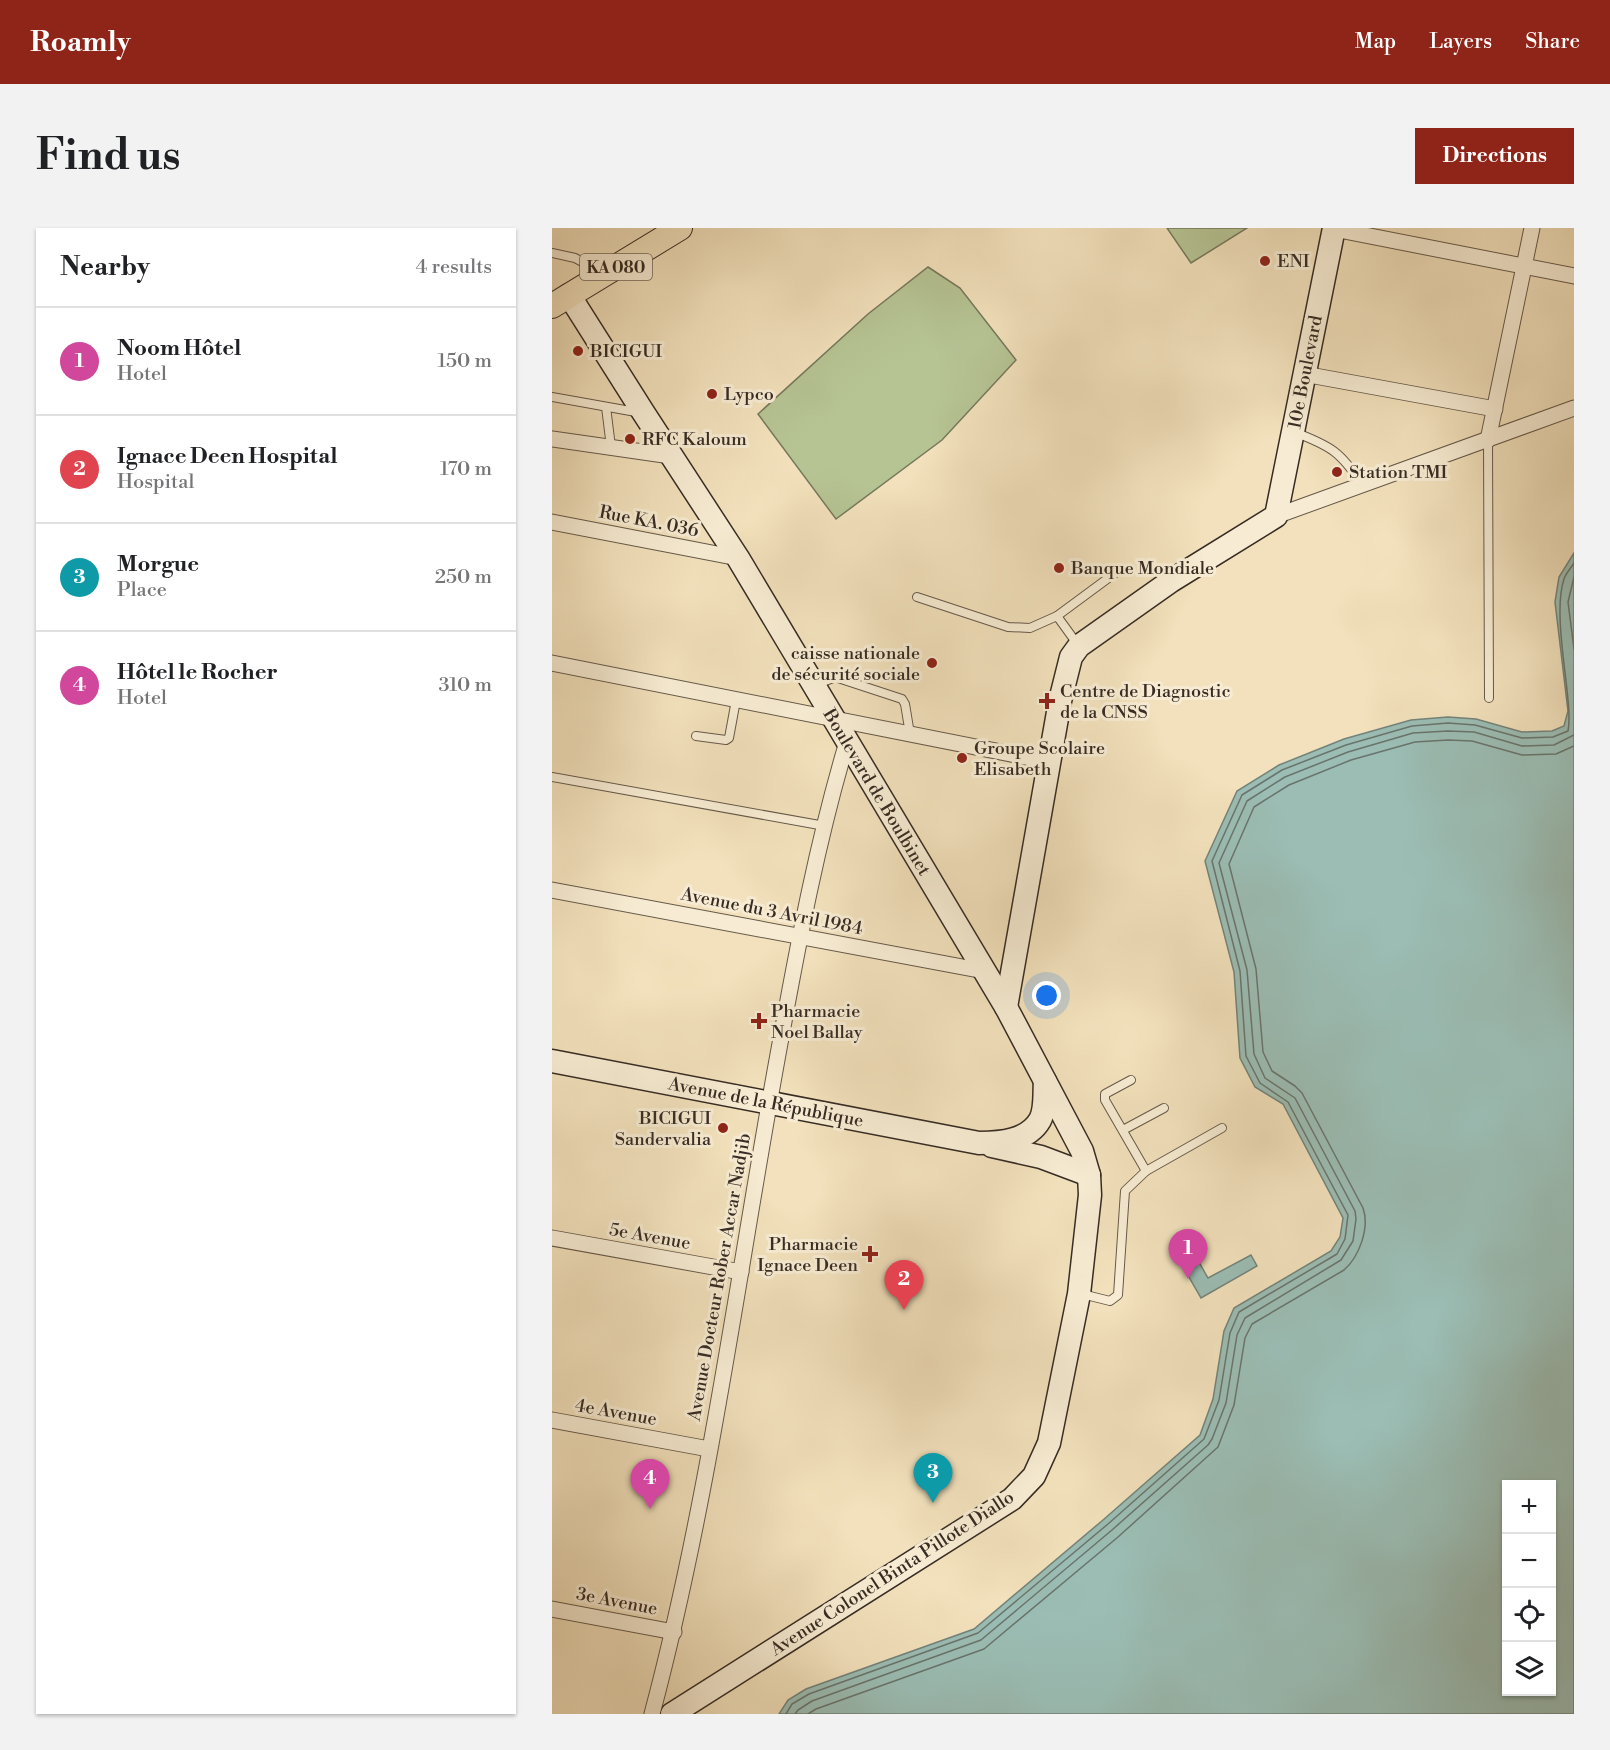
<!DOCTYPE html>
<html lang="en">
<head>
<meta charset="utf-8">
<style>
	body { margin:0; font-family:"Libre Bodoni",serif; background:#f2f2f2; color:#202124 }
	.controls { position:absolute; right:18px; bottom:18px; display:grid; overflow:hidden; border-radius:0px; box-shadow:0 2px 4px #0004 }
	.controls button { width:54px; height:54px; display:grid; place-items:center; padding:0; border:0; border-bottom:2px solid #e0e0e0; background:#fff; color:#202124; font:30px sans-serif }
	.you { position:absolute; left:495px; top:768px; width:21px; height:21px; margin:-15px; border:4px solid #fff; border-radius:50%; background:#1a73e8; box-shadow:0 0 0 9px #1a73e833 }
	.badge { display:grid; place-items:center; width:39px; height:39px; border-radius:50%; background:#8f2418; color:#fff; font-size:20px; font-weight:700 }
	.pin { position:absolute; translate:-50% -50px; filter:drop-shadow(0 2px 3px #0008) }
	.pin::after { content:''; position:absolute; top:32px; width:21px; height:18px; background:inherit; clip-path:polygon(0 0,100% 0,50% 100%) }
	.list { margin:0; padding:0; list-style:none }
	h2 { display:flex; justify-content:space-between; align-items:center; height:78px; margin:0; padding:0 24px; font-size:26px }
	h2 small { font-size:20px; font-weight:400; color:#757577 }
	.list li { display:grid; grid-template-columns:39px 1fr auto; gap:18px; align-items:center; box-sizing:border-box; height:108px; padding:0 24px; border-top:2px solid #e0e0e0 }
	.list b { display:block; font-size:22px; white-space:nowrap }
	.list p { margin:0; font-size:20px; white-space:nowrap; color:#757577 }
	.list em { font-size:20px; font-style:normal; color:#757577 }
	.icon { flex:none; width:33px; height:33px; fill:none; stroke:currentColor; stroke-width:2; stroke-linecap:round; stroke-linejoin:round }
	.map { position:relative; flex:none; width:1022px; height:1486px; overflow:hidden; border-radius:0px }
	header { display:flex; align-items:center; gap:36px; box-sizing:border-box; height:84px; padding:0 30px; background:#8f2418; color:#fff }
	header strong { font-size:28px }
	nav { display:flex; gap:33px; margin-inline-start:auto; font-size:21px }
	.intro { display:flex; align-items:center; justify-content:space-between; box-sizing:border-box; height:144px; padding:0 36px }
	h1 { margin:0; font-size:42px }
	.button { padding:15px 27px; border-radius:0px; background:#8f2418; color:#fff; font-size:21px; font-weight:700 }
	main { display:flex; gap:36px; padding:0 36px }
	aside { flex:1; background:#fff; border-radius:0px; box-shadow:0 2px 4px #0004 }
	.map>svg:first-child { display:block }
	.green { fill:#b6c494; stroke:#76785c; stroke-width:1.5 }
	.water { fill:#9bbdb4; stroke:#73837a; stroke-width:1.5; fill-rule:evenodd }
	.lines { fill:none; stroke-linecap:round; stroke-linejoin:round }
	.shore { stroke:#69746c; stroke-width:1.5 }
	.lane-casing { stroke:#66594a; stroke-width:10 }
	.street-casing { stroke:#66594a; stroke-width:17 }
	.secondary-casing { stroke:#372c24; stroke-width:25 }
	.primary-casing { stroke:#372c24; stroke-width:26 }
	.lane { stroke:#f7ecd3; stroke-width:8 }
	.street { stroke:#f7ecd3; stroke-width:15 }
	.secondary { stroke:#f7ecd3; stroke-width:22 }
	.primary { stroke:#f2e1bc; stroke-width:24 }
	.poi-dot { fill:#8f2418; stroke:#f7ecd3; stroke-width:2 }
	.labels { text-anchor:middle; stroke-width:6; stroke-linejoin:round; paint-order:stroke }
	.shield { fill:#f7ecd3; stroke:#716658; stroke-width:1.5 }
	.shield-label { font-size:16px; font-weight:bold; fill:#372c24 }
	.poi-label { font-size:18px; fill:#372c24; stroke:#f7ecd3; text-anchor:start }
	.street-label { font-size:18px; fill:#372c24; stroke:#f7ecd3 }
</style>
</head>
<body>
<header>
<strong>Roamly</strong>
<nav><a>Map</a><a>Layers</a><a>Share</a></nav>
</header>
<div class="intro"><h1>Find us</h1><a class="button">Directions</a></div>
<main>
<aside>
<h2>Nearby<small>4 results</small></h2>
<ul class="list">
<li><span class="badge" style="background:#d1479c">1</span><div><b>Noom Hôtel</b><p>Hotel</p></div><em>150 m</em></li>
<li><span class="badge" style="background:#e0444e">2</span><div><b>Ignace Deen Hospital</b><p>Hospital</p></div><em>170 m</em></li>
<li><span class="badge" style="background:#0f9aa8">3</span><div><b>Morgue</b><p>Place</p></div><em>250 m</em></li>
<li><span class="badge" style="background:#d1479c">4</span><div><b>Hôtel le Rocher</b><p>Hotel</p></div><em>310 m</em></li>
</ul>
</aside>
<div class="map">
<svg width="1022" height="1486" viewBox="0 0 1022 1486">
	<rect width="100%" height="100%" fill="#f2e1bc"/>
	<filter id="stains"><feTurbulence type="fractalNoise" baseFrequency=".00333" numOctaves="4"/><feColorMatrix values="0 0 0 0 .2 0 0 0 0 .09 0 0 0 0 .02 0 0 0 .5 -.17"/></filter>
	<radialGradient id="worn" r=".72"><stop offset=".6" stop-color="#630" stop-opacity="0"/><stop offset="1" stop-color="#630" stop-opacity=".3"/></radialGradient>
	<g class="green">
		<path d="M 615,0 L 695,0 L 639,35 Z"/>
		<path d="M 376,39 L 408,60 L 464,132 L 390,212 L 284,291 L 206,186 L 316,86 Z"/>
	</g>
	<g class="water">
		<path d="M 1022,325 L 1022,1486 L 227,1486 L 236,1472 L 254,1461 L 422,1401 L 551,1292 L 648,1207 L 661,1171 L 672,1103 L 682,1080 L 779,1023 L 788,1009 L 791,990 L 731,876 L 703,859 L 688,830 L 682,744 L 653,633 L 685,563 L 727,537 L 792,511 L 859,492 L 896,489 L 924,491 L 970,504 L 1000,503 L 1012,498 L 1016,483 L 1003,374 L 1007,349 ZM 999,1256 L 999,1464 L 954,1464 L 954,1256 Z"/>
		<path d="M 699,1027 L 705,1038 L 649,1070 L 630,1037 L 644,1029 L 656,1050 Z"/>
		<path d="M 92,1241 L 115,1244 L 114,1259 L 88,1254 L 86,1246 Z"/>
	</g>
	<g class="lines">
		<g class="shore">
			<path d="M 1022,349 L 1016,374 L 1022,421"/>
			<path d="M 234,1486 L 240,1476 L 257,1466 L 426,1405 L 556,1296 L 652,1211 L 667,1172 L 678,1105 L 687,1084 L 785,1026 L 793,1011 L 796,987 L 736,874 L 708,855 L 694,828 L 688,743 L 660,633 L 690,567 L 730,542 L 794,517 L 860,498 L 896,495 L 923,497 L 970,510 L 1001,509 L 1016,503 C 1022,474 999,390 1012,351 C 1014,345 1019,340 1022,335"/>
			<path d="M 243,1486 L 246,1482 L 260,1473 L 429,1412 L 560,1302 L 656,1217 L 660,1211 L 674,1175 L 685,1107 L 693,1090 L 789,1032 L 801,1013 L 804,991 L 803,983 L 743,870 L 713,850 L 702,826 L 695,742 L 667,635 L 695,573 L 733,549 L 796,524 L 861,505 L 896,503 L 922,504 L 970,518 L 1002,517 L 1022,507"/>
			<path d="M 256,1486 L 264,1481 L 432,1421 L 566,1309 L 666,1219 L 682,1177 L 693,1110 L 700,1096 L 792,1042 C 807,1029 818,1000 811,980 L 750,865 L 743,858 L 720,843 L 711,824 L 704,741 L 677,636 L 702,579 L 737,557 L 799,532 L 863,514 L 896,512 L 920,513 L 970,527 L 1004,526 L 1022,518"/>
		</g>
		<g class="lane-casing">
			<g id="lane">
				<path d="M 0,25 L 23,30 L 49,44"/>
				<path d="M 0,169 L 84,184"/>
				<path d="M 54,179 L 59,219"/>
				<path d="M 742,204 C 779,218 789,224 811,258"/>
				<path d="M 936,212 L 937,470"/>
				<path d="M 365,369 L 456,399 L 478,400 L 505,388 L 526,417"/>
				<path d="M 505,388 L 570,340"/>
				<path d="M 263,457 L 281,450 L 286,450 L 350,471 L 353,476 L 358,506"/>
				<path d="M 144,508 L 174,512 L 177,510 L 184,472"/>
				<path d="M 0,549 L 273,598"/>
				<path d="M 571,902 L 612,880"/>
				<path d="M 594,943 L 670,900"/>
				<path d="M 530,1066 L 558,1073 L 566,1067 L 573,963 L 594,943 L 553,872 L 553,866 L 579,852"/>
			</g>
		</g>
		<g class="street-casing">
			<g id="street">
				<path d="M 782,1 L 1022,48"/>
				<path d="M 752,146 L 943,181"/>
				<path d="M 0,211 L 119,228"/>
				<path d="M 936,212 L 980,0"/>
				<path d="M 724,288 L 1022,180"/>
				<path d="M 0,294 L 186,330"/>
				<path d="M 0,435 L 499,534"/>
				<path d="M 0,662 L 432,743"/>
				<path d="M 0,1010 L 189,1044"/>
				<path d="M 0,1192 L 157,1221"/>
				<path d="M 0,1381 L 122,1404"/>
				<path d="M 100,1486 C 159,1264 187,1036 229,810 C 247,711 266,611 295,514"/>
			</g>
		</g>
		<g class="secondary-casing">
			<g id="secondary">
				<path d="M 17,67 L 91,184 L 186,330 L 454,779 L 530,923 L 537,947 L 538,967 L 527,1066 L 497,1215 L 482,1248 L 460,1271 L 120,1486"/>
				<path d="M 454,779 L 508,473 L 519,429 L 527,418 L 619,353 L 724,288 L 782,0"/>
				<path d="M 0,833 L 427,915 C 448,915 476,913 488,892 C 494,881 492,865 493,853"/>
				<path d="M 440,918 L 489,929 L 537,947"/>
			</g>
		</g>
		<g class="primary-casing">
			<path id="primary" d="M 0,78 L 128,0"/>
		</g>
		<use href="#lane" class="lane"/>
		<use href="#street" class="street"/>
		<use href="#secondary" class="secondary"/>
		<use href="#primary" class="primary"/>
	</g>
	<g class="poi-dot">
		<circle cx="713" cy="33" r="6"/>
		<circle cx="26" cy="123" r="6"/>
		<circle cx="160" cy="166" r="6"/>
		<circle cx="78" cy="211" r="6"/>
		<circle cx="785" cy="244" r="6"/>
		<circle cx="507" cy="340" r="6"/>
		<circle cx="380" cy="435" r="6"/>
		<path d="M492 464h6v6h6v6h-6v6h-6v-6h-6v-6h6z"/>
		<circle cx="410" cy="530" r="6"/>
		<path d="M204 784h6v6h6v6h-6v6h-6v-6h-6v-6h6z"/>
		<circle cx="171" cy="900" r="6"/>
		<path d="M315 1017h6v6h6v6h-6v6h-6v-6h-6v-6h6z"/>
	</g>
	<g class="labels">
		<rect class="shield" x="28" y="26" width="72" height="26" rx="4.5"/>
		<g class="shield-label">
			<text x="64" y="45">KA 080</text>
		</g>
		<g class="poi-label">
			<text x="725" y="39">ENI</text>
			<text x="38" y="129">BICIGUI</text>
			<text x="172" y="172">Lypco</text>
			<text x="90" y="217">RFC Kaloum</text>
			<text x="797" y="250">Station TMI</text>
			<text x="519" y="346">Banque Mondiale</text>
			<text x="368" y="431" text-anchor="end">caisse nationale<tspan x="368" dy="21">de sécurité sociale</tspan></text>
			<text x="508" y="469">Centre de Diagnostic<tspan x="508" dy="21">de la CNSS</tspan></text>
			<text x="422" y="526">Groupe Scolaire<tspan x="422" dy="21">Elisabeth</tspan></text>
			<text x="219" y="789">Pharmacie<tspan x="219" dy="21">Noel Ballay</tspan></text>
			<text x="159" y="896" text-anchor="end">BICIGUI<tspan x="159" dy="21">Sandervalia</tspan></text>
			<text x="306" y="1022" text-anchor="end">Pharmacie<tspan x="306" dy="21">Ignace Deen</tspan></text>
		</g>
		<g class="street-label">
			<text transform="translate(753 144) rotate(-79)" y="6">10e Boulevard</text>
			<text transform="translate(97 293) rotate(11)" y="6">Rue KA. 036</text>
			<text transform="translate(325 564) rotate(59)" y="6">Boulevard de Boulbinet</text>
			<text transform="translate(220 683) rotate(11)" y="6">Avenue du 3 Avril 1984</text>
			<text transform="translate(214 874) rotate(11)" y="6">Avenue de la République</text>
			<text transform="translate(98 1008) rotate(10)" y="6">5e Avenue</text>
			<text transform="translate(167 1049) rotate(-80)" y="6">Avenue Docteur Rober Accar Nadjib</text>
			<text transform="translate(64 1184) rotate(10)" y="6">4e Avenue</text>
			<text transform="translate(340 1345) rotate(-33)" y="6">Avenue Colonel Binta Pillote Diallo</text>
			<text transform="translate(65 1373) rotate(11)" y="6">3e Avenue</text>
		</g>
	</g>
	<rect width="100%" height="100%" filter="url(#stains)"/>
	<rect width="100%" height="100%" fill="url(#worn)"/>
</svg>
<div class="controls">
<button>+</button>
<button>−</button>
<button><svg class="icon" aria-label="locate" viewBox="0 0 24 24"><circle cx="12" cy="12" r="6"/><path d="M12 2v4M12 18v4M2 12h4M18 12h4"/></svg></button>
<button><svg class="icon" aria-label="layers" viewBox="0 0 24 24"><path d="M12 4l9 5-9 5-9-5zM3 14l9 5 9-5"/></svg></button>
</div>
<div class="you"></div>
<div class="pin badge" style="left:636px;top:1051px;background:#d1479c">1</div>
<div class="pin badge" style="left:352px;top:1082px;background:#e0444e">2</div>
<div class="pin badge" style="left:381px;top:1275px;background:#0f9aa8">3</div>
<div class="pin badge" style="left:98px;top:1281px;background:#d1479c">4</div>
</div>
</main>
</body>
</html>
